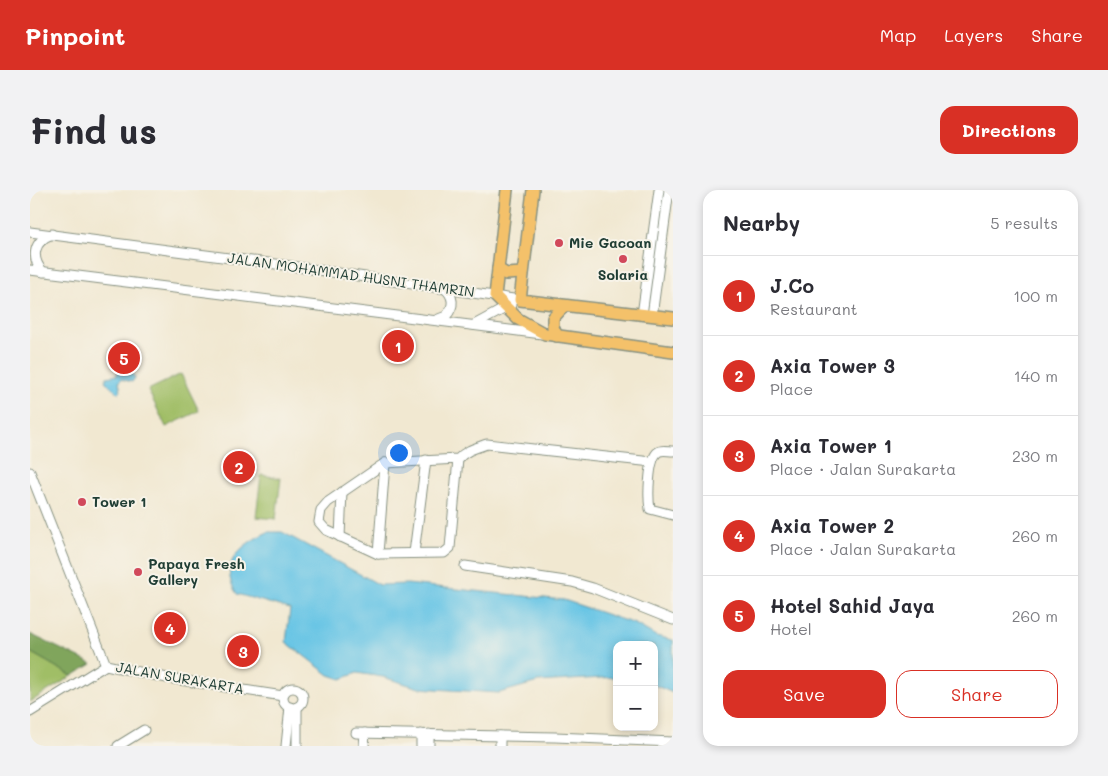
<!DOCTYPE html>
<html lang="en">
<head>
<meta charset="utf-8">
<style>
	body { margin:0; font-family:Mali,sans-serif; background:#f2f2f3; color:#2b2b33 }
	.controls { position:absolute; right:15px; bottom:15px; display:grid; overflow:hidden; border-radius:10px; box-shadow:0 2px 8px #0003 }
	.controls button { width:45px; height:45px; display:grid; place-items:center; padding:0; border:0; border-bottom:1px solid #e1e1e2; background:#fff; color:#2b2b33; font:25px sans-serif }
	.you { position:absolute; left:368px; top:262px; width:18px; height:18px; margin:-12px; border:4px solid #fff; border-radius:50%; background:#1a73e8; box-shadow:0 0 0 8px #1a73e833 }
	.badge { display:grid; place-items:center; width:32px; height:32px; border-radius:50%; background:#d93025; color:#fff; font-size:16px; font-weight:700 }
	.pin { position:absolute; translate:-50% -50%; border:2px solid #fff; box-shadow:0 1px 5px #0006 }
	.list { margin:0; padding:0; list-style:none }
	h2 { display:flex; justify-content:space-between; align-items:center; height:65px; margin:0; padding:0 20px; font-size:21px }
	h2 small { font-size:16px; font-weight:400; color:#7c7c81 }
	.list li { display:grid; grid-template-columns:32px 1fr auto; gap:15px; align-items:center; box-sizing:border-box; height:80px; padding:0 20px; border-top:1px solid #e1e1e2 }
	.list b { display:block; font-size:19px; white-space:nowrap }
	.list p { margin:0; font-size:16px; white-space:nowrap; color:#7c7c81 }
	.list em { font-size:16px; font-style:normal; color:#7c7c81 }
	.actions { display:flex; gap:10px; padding:15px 20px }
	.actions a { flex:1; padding:11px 0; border:1px solid #d93025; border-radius:15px; text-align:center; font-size:18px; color:#d93025 }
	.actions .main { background:#d93025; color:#fff }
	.map { position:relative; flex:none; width:643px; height:556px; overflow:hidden; border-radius:15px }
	header { display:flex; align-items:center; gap:30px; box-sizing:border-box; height:70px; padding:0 25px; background:#d93025; color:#fff }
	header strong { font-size:24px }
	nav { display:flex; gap:28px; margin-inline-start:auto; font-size:18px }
	.intro { display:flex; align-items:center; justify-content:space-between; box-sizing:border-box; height:120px; padding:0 30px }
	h1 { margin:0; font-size:35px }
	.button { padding:12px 22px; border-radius:15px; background:#d93025; color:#fff; font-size:18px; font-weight:700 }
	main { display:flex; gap:30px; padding:0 30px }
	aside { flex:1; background:#fff; border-radius:15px; box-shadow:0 2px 8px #0003 }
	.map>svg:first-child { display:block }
	.green { fill:#a0be66; stroke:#607e4d }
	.forest { fill:#80a55b; stroke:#507148 }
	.water { fill:#67c5e5; stroke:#43818c }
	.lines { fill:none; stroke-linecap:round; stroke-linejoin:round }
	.minor-casing { stroke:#889282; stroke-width:11 }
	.major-casing { stroke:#889282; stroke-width:14 }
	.minor { stroke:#fff; stroke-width:9 }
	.major { stroke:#f4c16a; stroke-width:11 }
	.poi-dot { fill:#d1495b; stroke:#f7f3e8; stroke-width:2 }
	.labels { text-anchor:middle; stroke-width:4; stroke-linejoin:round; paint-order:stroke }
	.poi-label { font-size:14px; font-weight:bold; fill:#1f3d34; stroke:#f7f3e8; text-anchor:start }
	.street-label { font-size:14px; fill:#1f3d34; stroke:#f7f3e8 }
</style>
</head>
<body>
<header>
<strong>Pinpoint</strong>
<nav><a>Map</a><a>Layers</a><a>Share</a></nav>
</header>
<div class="intro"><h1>Find us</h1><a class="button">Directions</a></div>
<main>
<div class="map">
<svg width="643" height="556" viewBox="0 0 643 556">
	<rect width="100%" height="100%" fill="#f7f3e8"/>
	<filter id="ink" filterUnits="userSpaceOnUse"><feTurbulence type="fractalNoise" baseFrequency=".02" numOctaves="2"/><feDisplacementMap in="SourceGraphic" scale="10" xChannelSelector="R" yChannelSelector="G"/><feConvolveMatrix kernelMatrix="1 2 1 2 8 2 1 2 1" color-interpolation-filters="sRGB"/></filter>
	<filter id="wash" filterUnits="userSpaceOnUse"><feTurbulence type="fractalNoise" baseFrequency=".0096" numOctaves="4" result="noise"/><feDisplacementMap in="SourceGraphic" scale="20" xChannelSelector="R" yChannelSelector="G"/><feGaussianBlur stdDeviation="1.12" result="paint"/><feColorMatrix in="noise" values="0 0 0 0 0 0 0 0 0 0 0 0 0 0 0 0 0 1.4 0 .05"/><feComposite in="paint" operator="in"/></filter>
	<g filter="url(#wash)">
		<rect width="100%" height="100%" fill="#f1e8d1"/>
		<g class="green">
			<path d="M 151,184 L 169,221 L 136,237 L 118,200 Z"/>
			<path d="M 231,285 L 251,288 L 246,329 L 226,327 Z"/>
			<path d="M 0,462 L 42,486 L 0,512 Z"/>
		</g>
		<path class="forest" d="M 0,444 L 62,474 L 42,486 L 0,462 Z"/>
		<g class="water">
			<path d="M 90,172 L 99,177 L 105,188 L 102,192 L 91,189 L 89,192 L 91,201 L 88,203 L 75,191 L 77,187 L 87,185 Z"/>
			<path d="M 238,342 L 252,342 L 350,395 L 377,394 L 534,410 L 605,434 L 626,446 L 643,450 L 643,503 L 624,495 L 624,455 L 587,455 L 587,487 L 508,492 L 469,503 L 389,498 L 353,487 L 327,483 L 311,489 L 299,485 L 256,452 L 260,419 L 207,404 C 187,374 211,354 238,342 Z"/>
		</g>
	</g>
	<g filter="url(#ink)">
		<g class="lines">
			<g class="minor-casing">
				<g id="minor">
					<path d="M 0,42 L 261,76 L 490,110"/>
					<path d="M 0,80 L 512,144"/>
					<path d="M 13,82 C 0,67 4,51 22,44"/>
					<path d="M 612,125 L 629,0"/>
					<path d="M 622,126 L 639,0"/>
					<path d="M 406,130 L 416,126 C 425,116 424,106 414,98"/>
					<path d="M 444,135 L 481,115"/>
					<path d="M 643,261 C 638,261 632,259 628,262 C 618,269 618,308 620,319 L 643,325"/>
					<path d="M 428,269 L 355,273 L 298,312 L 291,320 L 289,332 L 296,340 L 348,364 L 414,363 L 420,358 L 428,269 C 436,260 446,258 457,254 L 622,272"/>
					<path d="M 0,282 L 76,475"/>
					<path d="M 310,347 L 312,302"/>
					<path d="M 384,363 L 396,270"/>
					<path d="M 348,364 L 355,273"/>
					<path d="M 435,376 L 542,392 L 563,398 L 643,430"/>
					<circle cx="263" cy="508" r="10"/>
					<path d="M 267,517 L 267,556"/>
					<path d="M 0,522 L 76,475 L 137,488 L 253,506"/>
					<path d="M 326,543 L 525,547 L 643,552"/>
					<path d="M 391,544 L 391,556"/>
					<path d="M 399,544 L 399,556"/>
					<path d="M 88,556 L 114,540"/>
					<path d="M 256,556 L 260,517"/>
					<path d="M 334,556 L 335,543"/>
					<path d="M 470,556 L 470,546"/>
				</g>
			</g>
			<g class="major-casing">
				<g id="major">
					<path d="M 477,0 L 465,106 L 488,129 L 515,144 L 643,162"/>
					<path d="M 503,0 L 490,110 L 643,128"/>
					<path d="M 468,79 L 476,84 L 492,83"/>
					<path d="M 527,146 L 523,137 L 523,128 L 534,116"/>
				</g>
			</g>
			<use href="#minor" class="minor"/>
			<use href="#major" class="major"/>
		</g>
	</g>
	<g class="poi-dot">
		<circle cx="529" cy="53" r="5"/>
		<circle cx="593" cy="69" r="5"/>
		<circle cx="52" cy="312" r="5"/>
		<circle cx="108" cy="382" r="5"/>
	</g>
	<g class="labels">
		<g class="poi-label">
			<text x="539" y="58">Mie Gacoan</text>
			<text x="593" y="90" text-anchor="middle">Solaria</text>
			<text x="62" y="317">Tower 1</text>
			<text x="118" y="379">Papaya Fresh<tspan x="118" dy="16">Gallery</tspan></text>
		</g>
		<g class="street-label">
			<text transform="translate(321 85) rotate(8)" y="5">JALAN MOHAMMAD HUSNI THAMRIN</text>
			<text transform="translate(150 488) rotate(10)" y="5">JALAN SURAKARTA</text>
		</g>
	</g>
</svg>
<div class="controls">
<button>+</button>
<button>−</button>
</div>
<div class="you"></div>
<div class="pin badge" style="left:368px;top:156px">1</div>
<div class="pin badge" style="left:209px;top:277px">2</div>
<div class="pin badge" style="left:213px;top:461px">3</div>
<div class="pin badge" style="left:140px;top:438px">4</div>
<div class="pin badge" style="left:94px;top:168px">5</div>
</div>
<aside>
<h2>Nearby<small>5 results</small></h2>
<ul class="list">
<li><span class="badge">1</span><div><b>J.Co</b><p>Restaurant</p></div><em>100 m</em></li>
<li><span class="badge">2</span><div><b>Axia Tower 3</b><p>Place</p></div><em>140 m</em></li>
<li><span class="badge">3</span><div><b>Axia Tower 1</b><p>Place · Jalan Surakarta</p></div><em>230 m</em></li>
<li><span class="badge">4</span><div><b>Axia Tower 2</b><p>Place · Jalan Surakarta</p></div><em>260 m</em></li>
<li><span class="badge">5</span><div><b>Hotel Sahid Jaya</b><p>Hotel</p></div><em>260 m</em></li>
</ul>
<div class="actions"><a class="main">Save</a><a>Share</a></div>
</aside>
</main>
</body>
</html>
